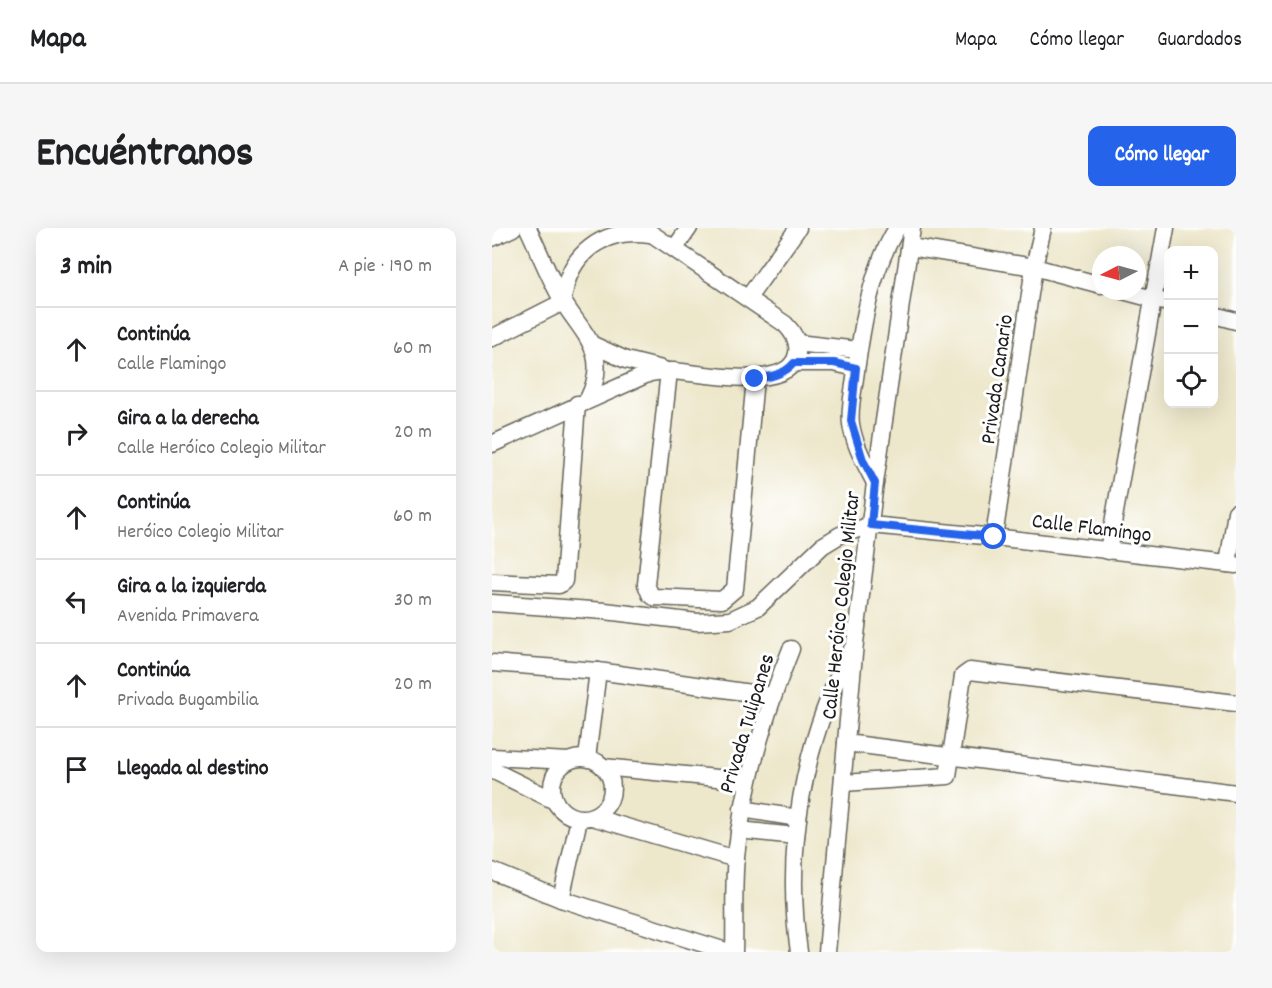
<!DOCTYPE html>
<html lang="es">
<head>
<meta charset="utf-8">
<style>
	body { margin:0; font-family:Dekko,sans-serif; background:#f6f6f6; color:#202124 }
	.controls { position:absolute; right:18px; top:18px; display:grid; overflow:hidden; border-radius:12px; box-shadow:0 6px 24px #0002 }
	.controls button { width:54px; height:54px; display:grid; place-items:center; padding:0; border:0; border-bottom:2px solid #e0e0e0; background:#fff; color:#202124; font:30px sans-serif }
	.compass { position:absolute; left:600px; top:18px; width:54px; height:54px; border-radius:50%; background:#fff; box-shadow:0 6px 24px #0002; rotate:264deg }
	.stop { position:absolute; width:18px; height:18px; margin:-14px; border:4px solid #2563eb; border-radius:50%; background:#fff }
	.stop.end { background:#2563eb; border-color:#fff; box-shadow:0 2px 6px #0008 }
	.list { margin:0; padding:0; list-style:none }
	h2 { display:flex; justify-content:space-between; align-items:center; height:78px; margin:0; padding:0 24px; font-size:26px }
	h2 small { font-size:20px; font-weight:400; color:#757577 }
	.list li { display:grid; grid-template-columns:39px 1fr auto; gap:18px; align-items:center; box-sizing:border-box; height:84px; padding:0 24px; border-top:2px solid #e0e0e0 }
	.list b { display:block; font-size:22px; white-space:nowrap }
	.list p { margin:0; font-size:20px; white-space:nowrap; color:#757577 }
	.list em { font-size:20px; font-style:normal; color:#757577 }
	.icon { flex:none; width:33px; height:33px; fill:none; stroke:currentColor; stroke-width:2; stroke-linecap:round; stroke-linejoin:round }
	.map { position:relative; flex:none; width:744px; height:724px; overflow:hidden; border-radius:12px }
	header { display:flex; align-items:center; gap:36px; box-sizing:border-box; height:84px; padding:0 30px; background:#fff; border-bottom:2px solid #e0e0e0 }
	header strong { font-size:28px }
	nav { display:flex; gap:33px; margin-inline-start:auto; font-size:21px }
	.intro { display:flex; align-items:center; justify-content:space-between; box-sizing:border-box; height:144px; padding:0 36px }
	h1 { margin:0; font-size:42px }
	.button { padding:15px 27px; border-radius:12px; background:#2563eb; color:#fff; font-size:21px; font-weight:700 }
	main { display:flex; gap:36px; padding:0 36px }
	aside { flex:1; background:#fff; border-radius:12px; box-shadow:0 6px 24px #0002 }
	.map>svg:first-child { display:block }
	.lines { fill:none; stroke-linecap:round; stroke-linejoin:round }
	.minor-casing { stroke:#656359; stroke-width:19 }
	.minor { stroke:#fff; stroke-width:16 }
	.route { stroke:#2563eb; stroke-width:8 }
	.labels { text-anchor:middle; stroke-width:6; stroke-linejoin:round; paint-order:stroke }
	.street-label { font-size:22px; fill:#1c1c1c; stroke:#fff }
</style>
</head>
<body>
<header>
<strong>Mapa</strong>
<nav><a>Mapa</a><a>Cómo llegar</a><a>Guardados</a></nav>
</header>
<div class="intro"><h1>Encuéntranos</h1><a class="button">Cómo llegar</a></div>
<main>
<aside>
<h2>3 min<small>A pie · 190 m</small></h2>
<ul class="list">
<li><svg class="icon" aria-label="ahead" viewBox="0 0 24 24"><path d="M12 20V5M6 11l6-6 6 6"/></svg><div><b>Continúa</b><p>Calle Flamingo</p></div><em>60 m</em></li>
<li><svg class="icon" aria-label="right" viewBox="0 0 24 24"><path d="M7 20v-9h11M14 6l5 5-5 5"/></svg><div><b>Gira a la derecha</b><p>Calle Heróico Colegio Militar</p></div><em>20 m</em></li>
<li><svg class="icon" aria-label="ahead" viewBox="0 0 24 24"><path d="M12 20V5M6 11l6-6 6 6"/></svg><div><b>Continúa</b><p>Heróico Colegio Militar</p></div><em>60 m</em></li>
<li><svg class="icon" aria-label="left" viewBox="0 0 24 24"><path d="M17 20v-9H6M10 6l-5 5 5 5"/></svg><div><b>Gira a la izquierda</b><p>Avenida Primavera</p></div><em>30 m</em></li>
<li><svg class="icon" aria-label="ahead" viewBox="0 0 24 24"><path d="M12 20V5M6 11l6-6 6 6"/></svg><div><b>Continúa</b><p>Privada Bugambilia</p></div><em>20 m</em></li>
<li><svg class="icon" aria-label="arrive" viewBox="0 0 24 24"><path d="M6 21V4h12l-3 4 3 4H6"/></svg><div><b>Llegada al destino</b></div></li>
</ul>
</aside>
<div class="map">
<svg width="744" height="724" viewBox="0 0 744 724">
	<rect width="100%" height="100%" fill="#fff"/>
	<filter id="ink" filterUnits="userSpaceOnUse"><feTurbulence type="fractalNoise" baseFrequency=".0167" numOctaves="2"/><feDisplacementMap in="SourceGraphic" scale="12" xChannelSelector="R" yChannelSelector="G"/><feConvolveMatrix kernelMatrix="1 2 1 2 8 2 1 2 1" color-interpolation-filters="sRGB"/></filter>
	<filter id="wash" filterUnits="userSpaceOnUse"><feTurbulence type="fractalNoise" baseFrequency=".008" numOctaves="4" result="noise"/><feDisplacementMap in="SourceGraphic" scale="24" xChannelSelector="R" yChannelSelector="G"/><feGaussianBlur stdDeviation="1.35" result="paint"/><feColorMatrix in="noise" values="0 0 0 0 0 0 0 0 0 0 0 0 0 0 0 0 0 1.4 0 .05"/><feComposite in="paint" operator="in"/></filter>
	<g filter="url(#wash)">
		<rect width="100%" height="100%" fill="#ede7cb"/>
	</g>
	<g filter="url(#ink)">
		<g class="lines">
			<g class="minor-casing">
				<g id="minor">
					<path d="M 36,0 C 48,25 58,52 72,75 C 82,92 98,108 103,127 C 107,142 103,157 96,171"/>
					<path d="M 0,10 L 21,0"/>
					<path d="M 418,19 L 542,39 L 609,57"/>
					<path d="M 183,20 L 197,0"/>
					<path d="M 631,63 L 676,75"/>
					<path d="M 256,70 L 306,0"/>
					<path d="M 722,87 L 744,93"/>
					<path d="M 0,110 L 71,74 C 75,26 110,0 158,6"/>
					<path d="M 305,115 L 366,122"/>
					<path d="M 99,116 L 134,132 L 170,141"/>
					<path d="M 301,135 L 342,135 L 364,140"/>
					<path d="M 177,143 L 154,356 L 158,366 L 162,369 L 230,372 L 243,361 L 263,151"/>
					<path d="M 0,216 L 158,145 C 165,144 173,143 181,143 C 208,145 300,165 305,125 C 307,114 301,104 293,96 L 151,0"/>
					<path d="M 383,255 C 374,237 362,217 359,196 C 357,181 361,165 363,150 C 370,99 378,44 405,0"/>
					<path d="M 502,309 L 542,39 L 551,0"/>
					<path d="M 616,323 L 674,0"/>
					<path d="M 736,336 L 744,284"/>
					<path d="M 0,354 L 67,357 L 72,353 L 85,176"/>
					<path d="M 0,375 L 113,383 L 205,394 L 238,392 L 266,379 L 330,318 L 348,307 L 379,297 L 502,309 L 744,337"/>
					<path d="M 0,435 L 106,443 L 280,468"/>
					<path d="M 354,515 L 744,565"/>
					<path d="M 0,529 L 77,533"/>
					<path d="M 95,530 L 106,443"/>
					<circle cx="90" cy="560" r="30"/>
					<path d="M 111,539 L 256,553"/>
					<path d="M 0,542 L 63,573"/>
					<path d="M 351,555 L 456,548 L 471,448 L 478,443 L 744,475"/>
					<path d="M 250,581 L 306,590"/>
					<path d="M 100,589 L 244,631"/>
					<path d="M 247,602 L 304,608"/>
					<path d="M 0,643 L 69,671 L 237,724"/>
					<path d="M 69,671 L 87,591"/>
					<path d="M 242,724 C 243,692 241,660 244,628 C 252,556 272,488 299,421"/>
					<path d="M 307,724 C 292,621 311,512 360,421"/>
					<path d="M 335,724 L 363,415 L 383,255 L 420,0"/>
				</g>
			</g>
			<use href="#minor" class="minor"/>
		</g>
	</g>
	<g class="lines" filter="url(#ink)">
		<path class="route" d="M 263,151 C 277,149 292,147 302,135 L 342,135 L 364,140 L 359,193 L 371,232 L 383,255 L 379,297 L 502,309"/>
	</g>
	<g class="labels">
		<g class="street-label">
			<text transform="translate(503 151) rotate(-82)" y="8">Privada Canario</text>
			<text transform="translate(600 298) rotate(7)" y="8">Calle Flamingo</text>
			<text transform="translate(347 377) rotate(-84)" y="8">Calle Heróico Colegio Militar</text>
			<text transform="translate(253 495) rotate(-73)" y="8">Privada Tulipanes</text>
		</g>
	</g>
</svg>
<div class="controls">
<button>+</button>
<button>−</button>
<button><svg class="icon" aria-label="locate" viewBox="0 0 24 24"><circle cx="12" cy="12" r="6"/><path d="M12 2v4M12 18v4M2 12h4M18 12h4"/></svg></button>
</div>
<svg class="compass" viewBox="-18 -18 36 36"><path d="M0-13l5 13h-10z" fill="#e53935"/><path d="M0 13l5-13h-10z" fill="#757577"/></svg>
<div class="stop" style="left:502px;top:309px"></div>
<div class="stop end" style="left:263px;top:151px"></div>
</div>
</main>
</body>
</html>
